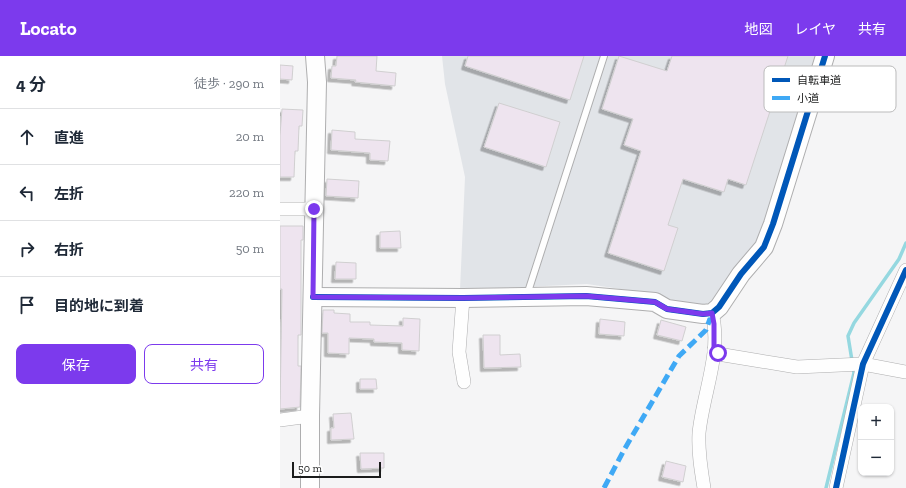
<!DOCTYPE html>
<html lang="ja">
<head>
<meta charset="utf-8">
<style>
	body { margin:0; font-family:"Zilla Slab","Noto Sans JP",serif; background:#f6f6f7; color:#1f2937 }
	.controls { position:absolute; right:12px; bottom:12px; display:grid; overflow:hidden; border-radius:8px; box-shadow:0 1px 3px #0004 }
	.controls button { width:36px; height:36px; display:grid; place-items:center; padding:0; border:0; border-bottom:1px solid #e0e1e3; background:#fff; color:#1f2937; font:20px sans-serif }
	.scale { position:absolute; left:12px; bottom:10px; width:89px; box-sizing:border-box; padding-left:4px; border:2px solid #1b1c1c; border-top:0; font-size:11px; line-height:14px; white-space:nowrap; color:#1b1c1c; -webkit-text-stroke:3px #fff; paint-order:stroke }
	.stop { position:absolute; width:12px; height:12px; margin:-9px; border:3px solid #7c3aed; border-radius:50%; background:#fff }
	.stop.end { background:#7c3aed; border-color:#fff; box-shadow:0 1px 4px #0008 }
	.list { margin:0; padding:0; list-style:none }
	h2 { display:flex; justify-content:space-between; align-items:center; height:52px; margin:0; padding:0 16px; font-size:17px }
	h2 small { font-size:13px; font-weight:400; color:#747a83 }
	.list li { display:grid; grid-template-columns:26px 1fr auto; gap:12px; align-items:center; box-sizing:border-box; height:56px; padding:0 16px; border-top:1px solid #e0e1e3 }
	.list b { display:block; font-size:15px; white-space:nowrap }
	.list em { font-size:13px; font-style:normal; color:#747a83 }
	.actions { display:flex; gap:8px; padding:12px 16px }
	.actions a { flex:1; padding:9px 0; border:1px solid #7c3aed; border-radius:8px; text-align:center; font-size:14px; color:#7c3aed }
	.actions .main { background:#7c3aed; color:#fff }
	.icon { flex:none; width:22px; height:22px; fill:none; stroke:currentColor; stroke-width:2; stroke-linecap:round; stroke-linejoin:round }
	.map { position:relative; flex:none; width:626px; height:432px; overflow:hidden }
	header { display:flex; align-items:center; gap:24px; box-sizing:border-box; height:56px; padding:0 20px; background:#7c3aed; color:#fff }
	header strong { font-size:19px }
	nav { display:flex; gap:22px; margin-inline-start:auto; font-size:14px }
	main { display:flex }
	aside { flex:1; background:#fff }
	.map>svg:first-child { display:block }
	.built { fill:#e1e4e8 }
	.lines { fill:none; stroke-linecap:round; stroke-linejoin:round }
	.stream { stroke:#95d8e0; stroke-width:3.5 }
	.building { fill:#eee4ef; stroke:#d0cfd0; filter:url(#shadow) }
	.lane-casing { stroke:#aeaeaf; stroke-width:8 }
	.street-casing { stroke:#aeaeaf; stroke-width:14 }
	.secondary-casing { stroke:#aeaeaf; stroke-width:20 }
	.lane { stroke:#fefefe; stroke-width:6 }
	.street { stroke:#fefefe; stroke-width:13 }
	.secondary { stroke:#fefefe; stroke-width:18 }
	.quiet { stroke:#3fa9f5; stroke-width:5; stroke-dasharray:10 5; stroke-linecap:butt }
	.cycleway-casing { stroke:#fff; stroke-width:8 }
	.cycleway { stroke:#0057b8; stroke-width:6 }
	.route { stroke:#7c3aed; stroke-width:5 }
	.key { fill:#fff; stroke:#bbb; stroke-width:1 }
	.key-label { font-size:11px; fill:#1b1c1c }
</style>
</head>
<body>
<header>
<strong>Locato</strong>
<nav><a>地図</a><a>レイヤ</a><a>共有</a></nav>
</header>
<main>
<aside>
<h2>4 分<small>徒歩 · 290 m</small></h2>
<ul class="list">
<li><svg class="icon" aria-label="ahead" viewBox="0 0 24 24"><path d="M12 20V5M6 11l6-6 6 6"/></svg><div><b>直進</b></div><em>20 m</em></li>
<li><svg class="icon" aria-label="left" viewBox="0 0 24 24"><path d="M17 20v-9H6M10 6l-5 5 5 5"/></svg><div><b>左折</b></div><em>220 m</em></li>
<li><svg class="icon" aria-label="right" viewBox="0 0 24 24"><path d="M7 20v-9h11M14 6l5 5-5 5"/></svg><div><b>右折</b></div><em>50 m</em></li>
<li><svg class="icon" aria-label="arrive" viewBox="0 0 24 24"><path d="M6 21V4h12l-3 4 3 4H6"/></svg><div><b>目的地に到着</b></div></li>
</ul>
<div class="actions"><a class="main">保存</a><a>共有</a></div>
</aside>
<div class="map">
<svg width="626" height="432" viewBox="0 0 626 432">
	<defs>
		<filter id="shadow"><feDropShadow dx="-3.5" dy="3.5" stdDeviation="0" flood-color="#0004"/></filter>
	</defs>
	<rect width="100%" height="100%" fill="#f5f5f6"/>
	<path class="built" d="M 162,0 L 537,0 L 479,187 L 432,247 L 422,251 L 389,245 L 380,239 L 307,228 L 180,234 L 185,121 L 165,28 Z"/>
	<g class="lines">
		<path class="stream" d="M 546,432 L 574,317 L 568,280 L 574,267 L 619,203 L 626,187"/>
	</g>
	<g class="building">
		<path d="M 57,0 L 97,0 L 96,15 L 116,17 L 115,30 L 75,26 L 76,24 L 51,22 L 52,10 L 56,10 Z"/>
		<path d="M 188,0 L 304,0 L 290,44 L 185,10 Z"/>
		<path d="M 339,0 L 387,15 L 392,0 L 508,0 L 466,129 L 448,123 L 444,136 L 403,123 L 388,169 L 398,172 L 384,215 L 328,197 L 361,95 L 344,89 L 353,63 L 322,53 Z"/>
		<path d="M 0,9 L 13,10 L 12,24 L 0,23 Z"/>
		<path d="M 219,47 L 280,66 L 266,111 L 204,91 Z"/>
		<path d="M 2,53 L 23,54 L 22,70 L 19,70 L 18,95 L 15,95 L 14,121 L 0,121 L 0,79 Z"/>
		<path d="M 52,74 L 75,76 L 75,83 L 110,85 L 108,105 L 90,104 L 90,97 L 51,94 Z"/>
		<path d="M 47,123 L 79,125 L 78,142 L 46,140 Z"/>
		<path d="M 0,170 L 23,170 L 23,184 L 21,184 L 21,279 L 18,279 L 18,310 L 21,310 L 20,351 L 0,353 L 2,233 L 0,233 Z"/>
		<path d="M 120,175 L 121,192 L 100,192 L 100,176 Z"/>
		<path d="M 56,206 L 76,207 L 76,223 L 55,223 Z"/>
		<path d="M 43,254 L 54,254 L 54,257 L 70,258 L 70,266 L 90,266 L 90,269 L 123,270 L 123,262 L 140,263 L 139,295 L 122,294 L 122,287 L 94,286 L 94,283 L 69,282 L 69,298 L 48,297 L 48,277 L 42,277 Z"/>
		<path d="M 320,263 L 345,266 L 344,280 L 319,278 Z"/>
		<path d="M 381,264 L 406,271 L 402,285 L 377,279 Z"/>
		<path d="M 203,279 L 220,279 L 220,299 L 240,298 L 241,311 L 204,312 Z"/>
		<path d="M 80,323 L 96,323 L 97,333 L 80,333 Z"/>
		<path d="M 71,357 L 74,383 L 51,384 L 51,372 L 54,372 L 53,358 Z"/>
		<path d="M 80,397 L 104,397 L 104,412 L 81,413 Z"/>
		<path d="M 386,405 L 406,410 L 403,426 L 382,421 Z"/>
	</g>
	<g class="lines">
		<g class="lane-casing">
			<path id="lane" d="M 247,239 L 324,0"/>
		</g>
		<g class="street-casing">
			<g id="street">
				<path d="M 0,153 L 34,153"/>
				<path d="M 183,242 L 179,296 L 184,326"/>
				<path d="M 434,294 L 444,299 L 517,311 L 583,308 L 626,316"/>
				<path d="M 0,364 L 30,360"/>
				<path d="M 424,432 C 421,414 418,396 419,377 C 423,337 442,297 432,257"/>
				<path d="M 556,432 L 583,308 L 626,214"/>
			</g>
		</g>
		<g class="secondary-casing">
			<g id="secondary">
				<path d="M 33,241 L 183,242 L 306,240 L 375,246 L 387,253 L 423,258 L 432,257 L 439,251 L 461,218 L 484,191 L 493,168 L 545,0"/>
				<path d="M 30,432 L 30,360 L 37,26 L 35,0"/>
			</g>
		</g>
		<use href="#lane" class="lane"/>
		<use href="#street" class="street"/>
		<use href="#secondary" class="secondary"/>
		<path class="quiet" d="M 324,432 L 344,394 L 399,300 L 426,274 L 432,257"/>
		<g class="cycleway-casing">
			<g id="cycleway">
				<path d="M 33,241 L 183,242 L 306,240 L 375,246 L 387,253 L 423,258 L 432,257 L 439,251 L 461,218 L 484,191 L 493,168 L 545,0"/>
				<path d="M 556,432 L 583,308 L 626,214"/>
			</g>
		</g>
		<use href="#cycleway" class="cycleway"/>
	</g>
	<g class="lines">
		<path class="route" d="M 34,153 L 33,241 L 183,242 L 306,240 L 375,246 L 387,253 L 423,258 L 432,257 L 434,268 L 434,294 L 438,297"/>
	</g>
	<rect x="484" y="10" width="132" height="46" rx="6" class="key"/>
	<rect x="492" y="22" width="18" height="4" fill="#0057b8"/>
	<rect x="492" y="40" width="18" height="4" fill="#3fa9f5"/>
	<g class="key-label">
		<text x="517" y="28">自転車道</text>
		<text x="517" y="46">小道</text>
	</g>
</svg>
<div class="controls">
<button>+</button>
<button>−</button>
</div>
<div class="scale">50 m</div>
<div class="stop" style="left:438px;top:297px"></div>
<div class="stop end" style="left:34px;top:153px"></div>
</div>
</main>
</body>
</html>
